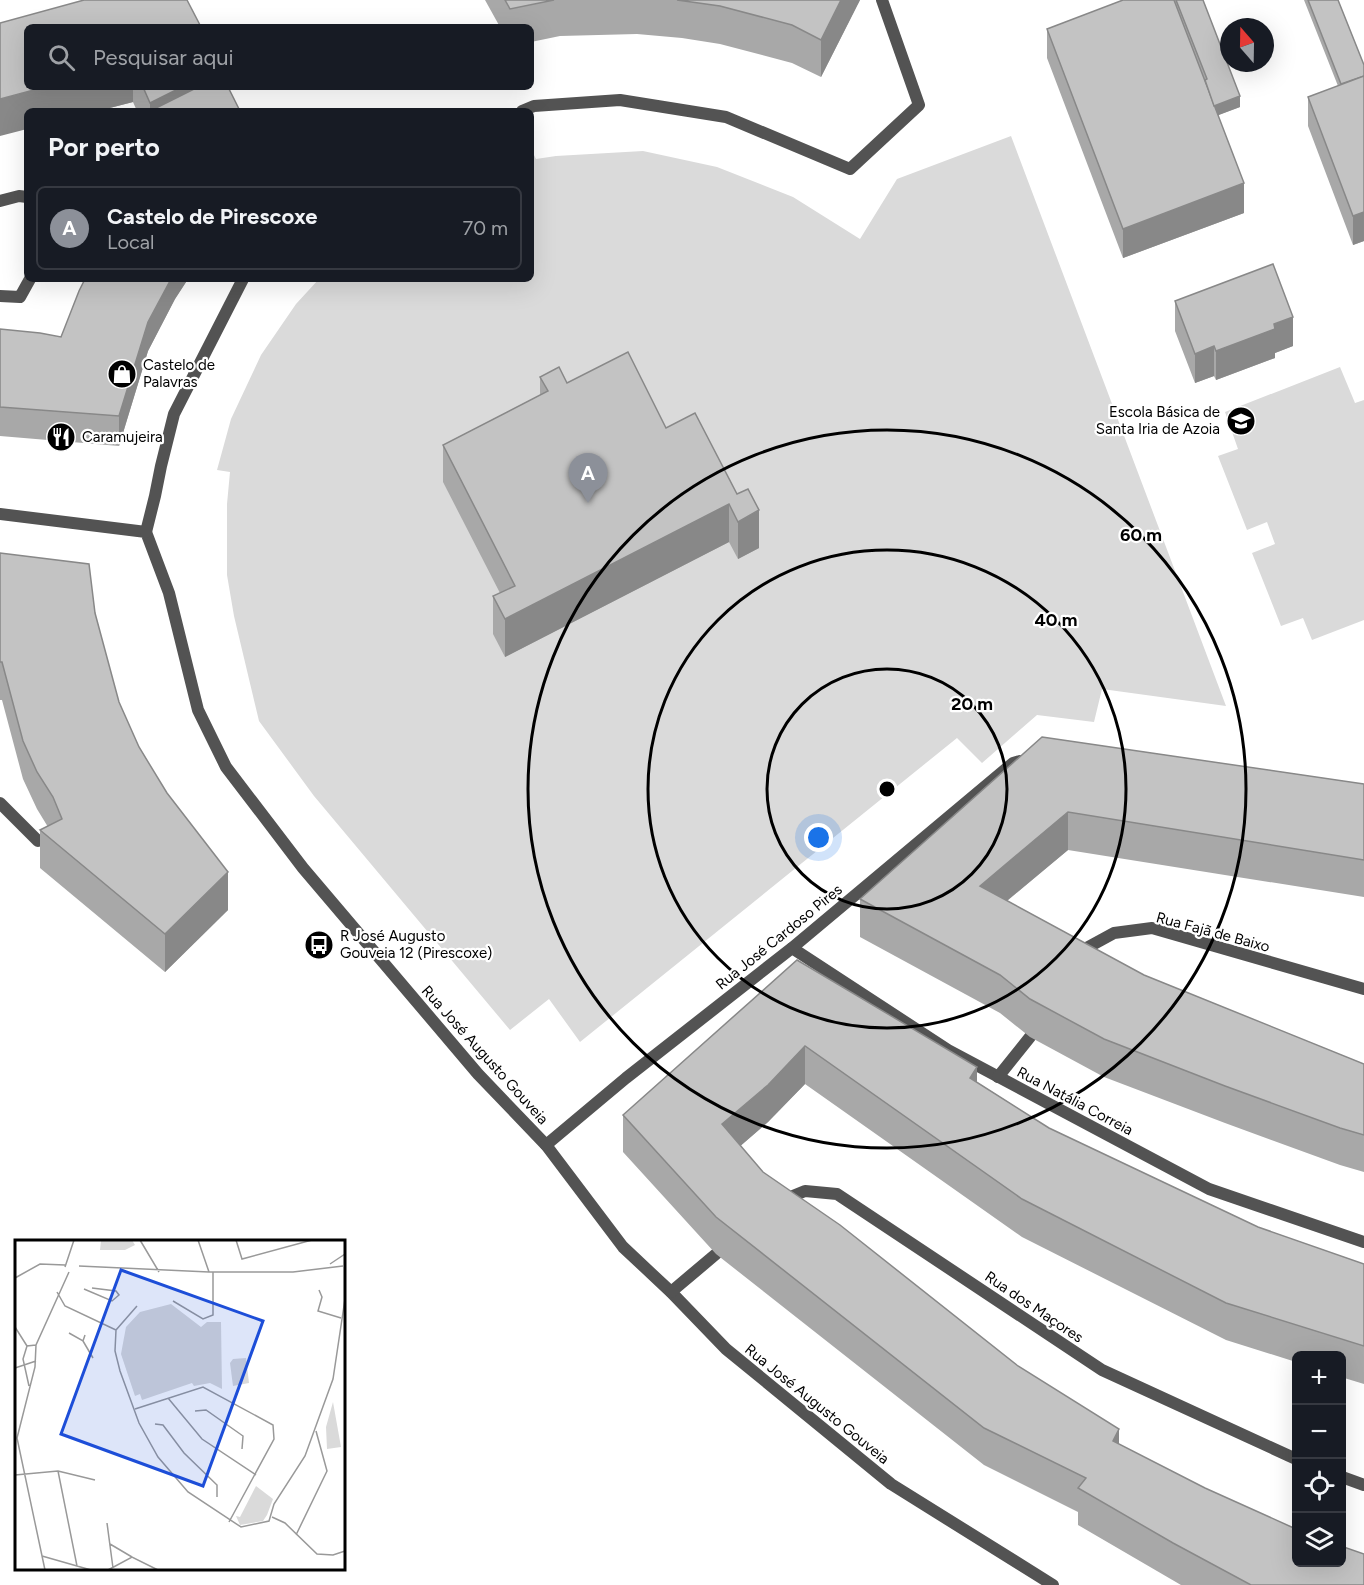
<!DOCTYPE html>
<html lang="pt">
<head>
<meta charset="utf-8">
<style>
	body { margin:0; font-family:Figtree,sans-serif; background:#242831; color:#f1f3f6 }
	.controls { position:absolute; right:18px; bottom:18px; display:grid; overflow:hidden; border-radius:9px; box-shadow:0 6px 24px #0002 }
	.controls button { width:54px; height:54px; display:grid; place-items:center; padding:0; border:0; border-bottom:2px solid #363941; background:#171b24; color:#f1f3f6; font:30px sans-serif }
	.compass { position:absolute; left:1220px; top:18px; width:54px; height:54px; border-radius:50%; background:#171b24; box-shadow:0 6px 24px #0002; rotate:340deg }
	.you { position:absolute; left:819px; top:838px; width:21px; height:21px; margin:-15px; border:4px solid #fff; border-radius:50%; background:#1a73e8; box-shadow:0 0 0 9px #1a73e833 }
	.badge { display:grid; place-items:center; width:39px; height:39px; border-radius:50%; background:#8c9099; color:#fff; font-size:20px; font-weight:700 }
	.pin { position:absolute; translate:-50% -50px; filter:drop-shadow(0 2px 3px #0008) }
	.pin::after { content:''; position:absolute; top:32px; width:21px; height:18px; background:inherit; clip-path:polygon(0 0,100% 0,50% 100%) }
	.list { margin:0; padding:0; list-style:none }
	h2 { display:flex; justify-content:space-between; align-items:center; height:78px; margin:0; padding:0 24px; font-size:26px }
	h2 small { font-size:20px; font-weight:400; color:#9ea1a6 }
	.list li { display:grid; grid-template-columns:39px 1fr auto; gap:18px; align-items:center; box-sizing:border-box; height:84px; margin:0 12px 12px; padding:0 12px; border:2px solid #363941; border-radius:9px }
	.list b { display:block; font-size:22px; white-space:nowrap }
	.list p { margin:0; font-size:20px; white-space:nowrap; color:#9ea1a6 }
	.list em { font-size:20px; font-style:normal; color:#9ea1a6 }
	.icon { flex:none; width:33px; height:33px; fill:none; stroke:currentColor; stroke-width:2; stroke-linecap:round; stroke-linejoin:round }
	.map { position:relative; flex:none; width:1364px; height:1585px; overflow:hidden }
	.search { position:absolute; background:#171b24; box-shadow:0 6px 24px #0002; left:24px; top:24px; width:510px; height:66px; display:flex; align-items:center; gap:15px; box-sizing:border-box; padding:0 21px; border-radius:9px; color:#9ea1a6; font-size:22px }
	.panel { position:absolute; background:#171b24; box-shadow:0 6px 24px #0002; left:24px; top:108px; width:510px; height:174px; border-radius:9px }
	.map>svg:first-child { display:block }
	.green { fill:#dadada }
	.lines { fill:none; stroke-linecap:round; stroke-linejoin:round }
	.street { stroke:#535353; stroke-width:12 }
	.wall { fill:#a8a8a8 }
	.shaded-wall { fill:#888 }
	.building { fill:#c3c3c3; stroke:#888; stroke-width:1.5 }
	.ring { fill:none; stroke:#000; stroke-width:3 }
	.labels { text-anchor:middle; stroke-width:4.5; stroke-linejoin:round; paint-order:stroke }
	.poi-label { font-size:15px; fill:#000; stroke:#fff; text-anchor:start }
	.street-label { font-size:15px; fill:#000; stroke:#fff }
	.inset-road { fill:none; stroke:#999; stroke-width:1.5 }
	.view { fill:#1d4ed8; fill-opacity:0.15; stroke:#1d4ed8; stroke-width:3 }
	.inset-edge { fill:none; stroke:#000; stroke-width:3 }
	.centre { fill:#000; stroke:#fff; stroke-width:3 }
	.ring-label { font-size:18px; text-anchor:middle; font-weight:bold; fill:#000; stroke:#fff; stroke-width:4.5; stroke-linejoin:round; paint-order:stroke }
</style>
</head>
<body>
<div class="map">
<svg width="1364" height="1585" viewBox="0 0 1364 1585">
	<rect width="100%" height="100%" fill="#fff"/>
	<g class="green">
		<path d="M 1011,136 L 1226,706 L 1102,689 L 1094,722 L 1037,715 L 982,763 L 957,738 L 580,1042 L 549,999 L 510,1030 L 314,796 L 259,721 L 234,616 L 227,575 L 227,504 L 230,472 L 217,470 L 231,419 L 261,355 L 296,304 L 319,279 L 531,279 L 531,149 L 536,159 L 556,156 L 643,151 L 717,167 L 793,197 L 860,239 L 897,179 Z"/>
		<path d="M 1340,367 L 1355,403 L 1364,400 L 1364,620 L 1312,640 L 1303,618 L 1281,626 L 1252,553 L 1275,544 L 1267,522 L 1247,530 L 1218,456 L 1238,449 L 1225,412 Z"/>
	</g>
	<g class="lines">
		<g class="street">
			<path d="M 522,111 L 534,106 L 620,100 L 726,117 L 850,169 L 919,105 L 882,0"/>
			<path d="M 0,201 L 19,196 L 27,197"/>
			<path d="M 0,296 L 20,297 L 30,279"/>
			<path d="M 0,514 L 146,532 L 169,593 L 198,710 L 226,767 L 303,868 L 478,1074 L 546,1145 L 623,1247 L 671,1292 L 726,1349 L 891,1484 L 1053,1585"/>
			<path d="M 146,532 L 155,496 L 161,466 L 174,414 L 243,279"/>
			<path d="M 0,803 L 38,841"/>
			<path d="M 792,948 L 948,1050 L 1209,1189 L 1364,1242"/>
			<path d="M 1078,955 L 1081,951 L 1114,933 L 1152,928 L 1364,989"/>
			<path d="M 998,1077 L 1030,1037"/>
			<path d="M 546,1145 L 626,1078 L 792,948 L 1013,763 L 1020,761"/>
			<path d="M 783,1200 L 805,1191 L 837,1194 L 1102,1370 L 1296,1459"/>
			<path d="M 671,1292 L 716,1254"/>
			<path d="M 1342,1477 L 1364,1485"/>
		</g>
	</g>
	<g class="wall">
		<path d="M 485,0 L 860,0 L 821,77 L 792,63 L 720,44 L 682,38 L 637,34 L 560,36 L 531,42 L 531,27 L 500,27 Z"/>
		<path d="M 1123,0 L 1203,0 L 1240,107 L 1218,115 L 1244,213 L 1123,258 L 1047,58 L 1047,29 Z"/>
		<path d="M 1304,0 L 1338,0 L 1364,65 L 1364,241 L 1353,245 L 1308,126 L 1308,97 L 1338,86 Z"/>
		<path d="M 27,87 L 228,87 L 240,111 L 137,111 L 133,102 L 98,111 L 27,111 Z"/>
		<path d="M 85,279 L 188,279 L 175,299 L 148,351 L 119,446 L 0,436 L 0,329 L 61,337 Z"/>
		<path d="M 1175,301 L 1293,346 L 1275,353 L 1275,358 L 1216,380 L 1214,376 L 1195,383 L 1175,331 Z"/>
		<path d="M 540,377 L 567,383 L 666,428 L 695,413 L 759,548 L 738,559 L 729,542 L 505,657 L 493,634 L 493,596 L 500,593 L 443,482 L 443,445 L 540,395 Z"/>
		<path d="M 0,553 L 95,613 L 119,702 L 139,747 L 228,910 L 165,972 L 40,868 L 40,830 L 48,827 L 37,809 L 23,779 L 2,700 L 0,700 Z"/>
		<path d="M 1042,737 L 1364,784 L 1364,897 L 1068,850 L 1007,901 L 1144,975 L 1364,1064 L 1364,1172 L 1340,1165 L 1225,1123 L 1104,1077 L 1030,1037 L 1000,1013 L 860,937 L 860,899 Z"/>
		<path d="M 797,960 L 977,1082 L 1049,1128 L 1258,1227 L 1364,1264 L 1364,1384 L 1341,1377 L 1341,1356 L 1296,1356 L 1296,1362 L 1226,1340 L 1022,1237 L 805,1084 L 768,1122 L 740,1146 L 763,1172 L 1119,1444 L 1364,1585 L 1181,1585 L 1078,1525 L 1078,1512 L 984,1465 L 716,1254 L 623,1152 L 623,1115 Z"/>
	</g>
	<g class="shaded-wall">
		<path d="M 841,0 L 860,0 L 821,77 L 821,40 Z"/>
		<path d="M 45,87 L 133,87 L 133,102 L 98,111 L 27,111 L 27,129 L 0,136 L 0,99 Z"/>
		<path d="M 182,87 L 222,87 L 150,111 L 150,103 Z"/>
		<path d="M 1240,96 L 1240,107 L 1211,118 L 1211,107 Z"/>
		<path d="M 1244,183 L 1244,213 L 1123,258 L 1123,229 Z"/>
		<path d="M 1364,212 L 1364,241 L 1353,245 L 1353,216 Z"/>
		<path d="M 171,279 L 188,279 L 175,299 L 148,351 L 119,446 L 119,416 L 148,322 Z"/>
		<path d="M 1293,317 L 1293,346 L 1275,353 L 1275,358 L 1216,380 L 1216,351 L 1274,324 Z"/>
		<path d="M 1214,346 L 1214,376 L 1195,383 L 1195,354 Z"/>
		<path d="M 729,504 L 729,542 L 505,657 L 505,619 Z"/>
		<path d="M 759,510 L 759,548 L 738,559 L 738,522 Z"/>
		<path d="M 1068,812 L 1068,850 L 980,923 L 980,886 Z"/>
		<path d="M 228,872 L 228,910 L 165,972 L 165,934 Z"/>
		<path d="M 805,1046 L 805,1084 L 768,1122 L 722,1162 L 722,1124 Z"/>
		<path d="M 977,1067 L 977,1104 L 970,1078 Z"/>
		<path d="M 1119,1429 L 1119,1467 L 1113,1441 Z"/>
	</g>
	<g class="building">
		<path d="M 84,0 L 187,0 L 201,27 L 27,27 L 27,87 L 45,87 L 0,99 L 0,23 Z"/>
		<path d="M 505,0 L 554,0 L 510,9 Z"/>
		<path d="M 677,0 L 841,0 L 821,40 L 792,25 L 720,6 Z"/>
		<path d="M 1123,0 L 1174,0 L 1244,183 L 1123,229 L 1047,29 Z"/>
		<path d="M 1176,0 L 1203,0 L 1240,96 L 1214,106 L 1205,80 L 1207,79 Z"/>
		<path d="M 1308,0 L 1338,0 L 1364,65 L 1364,76 L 1341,84 Z"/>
		<path d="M 1364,76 L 1364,212 L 1353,216 L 1308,97 Z"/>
		<path d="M 143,87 L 182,87 L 150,103 Z"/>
		<path d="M 198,87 L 228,87 L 240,111 L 150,111 Z"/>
		<path d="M 1273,264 L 1293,317 L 1274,324 L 1275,329 L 1216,351 L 1214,346 L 1195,354 L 1175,301 Z"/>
		<path d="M 85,279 L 171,279 L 148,322 L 119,416 L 0,407 L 0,329 L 40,333 L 61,337 L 79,291 Z"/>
		<path d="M 628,352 L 666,428 L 695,413 L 737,494 L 748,489 L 759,510 L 738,522 L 729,504 L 505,619 L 493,596 L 515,586 L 443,445 L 548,391 L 540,377 L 559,367 L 567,383 Z"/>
		<path d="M 0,553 L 89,564 L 95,613 L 119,702 L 139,747 L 167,793 L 228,872 L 165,934 L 40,830 L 62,819 L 53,797 L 37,772 L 23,741 L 2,662 L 0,662 Z"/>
		<path d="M 1042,737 L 1364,784 L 1364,860 L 1068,812 L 980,886 L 1144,975 L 1364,1064 L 1364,1135 L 1340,1128 L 1225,1086 L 1104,1039 L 1030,999 L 1000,975 L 860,899 Z"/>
		<path d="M 797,960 L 977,1067 L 970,1078 L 1049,1128 L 1258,1227 L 1364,1264 L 1364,1346 L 1226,1303 L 1022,1199 L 805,1046 L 768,1085 L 722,1124 L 763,1172 L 840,1225 L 1018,1366 L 1119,1429 L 1113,1441 L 1205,1488 L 1296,1529 L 1296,1563 L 1341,1563 L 1341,1546 L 1364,1554 L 1364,1585 L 1251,1585 L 1173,1543 L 1078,1488 L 1086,1478 L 984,1428 L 716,1217 L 623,1115 Z"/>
	</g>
	<g class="ring">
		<circle cx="887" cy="789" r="120"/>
		<circle cx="887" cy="789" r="239"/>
		<circle cx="887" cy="789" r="359"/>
	</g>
	<defs>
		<g id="shop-disc" transform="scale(1.5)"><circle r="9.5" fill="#000" stroke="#fff"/><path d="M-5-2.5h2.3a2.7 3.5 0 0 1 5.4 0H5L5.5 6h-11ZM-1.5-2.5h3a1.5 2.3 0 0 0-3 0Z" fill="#fff"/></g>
		<g id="school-disc" transform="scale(1.5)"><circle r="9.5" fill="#000" stroke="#fff"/><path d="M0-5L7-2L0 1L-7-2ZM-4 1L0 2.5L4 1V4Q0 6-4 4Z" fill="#fff"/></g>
		<g id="restaurant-disc" transform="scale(1.5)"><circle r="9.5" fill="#000" stroke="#fff"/><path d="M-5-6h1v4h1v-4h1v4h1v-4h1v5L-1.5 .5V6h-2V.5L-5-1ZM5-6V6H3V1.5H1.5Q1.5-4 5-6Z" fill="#fff"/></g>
		<g id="bus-disc" transform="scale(1.5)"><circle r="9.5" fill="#000" stroke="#fff"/><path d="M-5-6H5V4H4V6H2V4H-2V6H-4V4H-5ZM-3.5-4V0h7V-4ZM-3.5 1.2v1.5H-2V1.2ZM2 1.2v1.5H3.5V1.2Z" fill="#fff"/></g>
	</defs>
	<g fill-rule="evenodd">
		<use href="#shop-disc" x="122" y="374"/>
		<use href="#school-disc" x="1241" y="421"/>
		<use href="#restaurant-disc" x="61" y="437"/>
		<use href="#bus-disc" x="319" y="945"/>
	</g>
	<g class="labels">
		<g class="poi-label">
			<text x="143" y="370">Castelo de<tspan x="143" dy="17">Palavras</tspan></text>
			<text x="1220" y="417" text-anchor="end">Escola Básica de<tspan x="1220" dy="17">Santa Iria de Azoia</tspan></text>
			<text x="82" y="442">Caramujeira</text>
			<text x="340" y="941">R José Augusto<tspan x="340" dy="17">Gouveia 12 (Pirescoxe)</tspan></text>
		</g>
		<g class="street-label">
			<text transform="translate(1213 932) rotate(15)" y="5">Rua Fajã de Baixo</text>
			<text transform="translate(779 937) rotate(-39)" y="5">Rua José Cardoso Pires</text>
			<text transform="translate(485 1055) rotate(48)" y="5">Rua José Augusto Gouveia</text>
			<text transform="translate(1075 1101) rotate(28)" y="5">Rua Natália Correia</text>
			<text transform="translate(1034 1307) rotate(34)" y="5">Rua dos Maçores</text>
			<text transform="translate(817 1404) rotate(39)" y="5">Rua José Augusto Gouveia</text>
		</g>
	</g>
	<g transform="translate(15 1240)">
		<rect width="330" height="330" fill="#fff"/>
		<path d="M 86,0 L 117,0 L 120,5 L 110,10 L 85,10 ZM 156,64 L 186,87 L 192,82 L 206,82 L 207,149 L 195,143 L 179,146 L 177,143 L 127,160 L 125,154 L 120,156 L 106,114 L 111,87 L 125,72 ZM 231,118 L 234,143 L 218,146 L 215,123 L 218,119 ZM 318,162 L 326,207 L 312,209 L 311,187 ZM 241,246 L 258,259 L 252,275 L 248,281 L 225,285 L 221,276 L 225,277 Z" fill="#dadada"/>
		<path class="inset-road" d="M 125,0 L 144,32M 183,0 L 194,32M 221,0 L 227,19 L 297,0M 315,24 L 330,14M 64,26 L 194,32 L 278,32 L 328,26M 50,27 L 59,0M 0,38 L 25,24 L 50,25M 69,49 L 97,61 L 104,55 L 101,51 L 77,48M 304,50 L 307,57 L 303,71 L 326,78M 42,52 L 50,66 L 101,90 L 100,111 L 105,131 L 124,183 L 143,217 L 173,252 L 226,287 L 254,281 L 259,264 L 290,216 L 318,139 L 330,59M 158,61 L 188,79 L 198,75 L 198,32M 0,87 L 12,106M 101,90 L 122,66M 54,93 L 68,101 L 70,95M 68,101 L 78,118M 0,128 L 21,121M 14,146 L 8,119 L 12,106 L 21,105M 153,158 L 187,199 L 241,235M 120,169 L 188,147 L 258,185 L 259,199 L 214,282M 180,171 L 191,170 L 228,196 L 227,209M 140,184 L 148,185 L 169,213 L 202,245 L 202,257M 43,231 L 62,326M 0,235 L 43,231 L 80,240M 257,277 L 270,283 L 302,314 L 318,315 L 330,311M 92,283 L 98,328M 281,295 L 312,231 L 301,191M 95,304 L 117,317M 27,316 L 76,330M 30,330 L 2,198 L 20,127 L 21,105 L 54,32M 93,330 L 117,317 L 143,330"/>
		<path class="view" d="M 106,30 L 248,81 L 188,246 L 46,194 Z"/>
		<rect width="330" height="330" class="inset-edge"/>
	</g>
	<circle cx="887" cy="789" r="9" class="centre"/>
	<g class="ring-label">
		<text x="1141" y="541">60 m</text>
		<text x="1056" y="626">40 m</text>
		<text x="972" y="710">20 m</text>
	</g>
</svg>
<div class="controls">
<button>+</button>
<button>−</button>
<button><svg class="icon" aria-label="locate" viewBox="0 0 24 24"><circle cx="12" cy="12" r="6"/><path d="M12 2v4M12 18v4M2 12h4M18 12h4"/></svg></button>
<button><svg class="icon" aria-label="layers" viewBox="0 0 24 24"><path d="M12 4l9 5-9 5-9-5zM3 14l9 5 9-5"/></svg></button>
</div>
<svg class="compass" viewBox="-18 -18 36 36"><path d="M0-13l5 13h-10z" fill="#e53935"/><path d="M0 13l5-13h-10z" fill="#9ea1a6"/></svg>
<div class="you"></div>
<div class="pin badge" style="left:588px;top:503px">A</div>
<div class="search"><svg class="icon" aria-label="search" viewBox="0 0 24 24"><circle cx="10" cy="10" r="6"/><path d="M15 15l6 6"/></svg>Pesquisar aqui</div>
<section class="panel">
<h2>Por perto<small></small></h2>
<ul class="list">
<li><span class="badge">A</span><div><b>Castelo de Pirescoxe</b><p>Local</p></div><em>70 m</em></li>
</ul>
</section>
</div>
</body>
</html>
